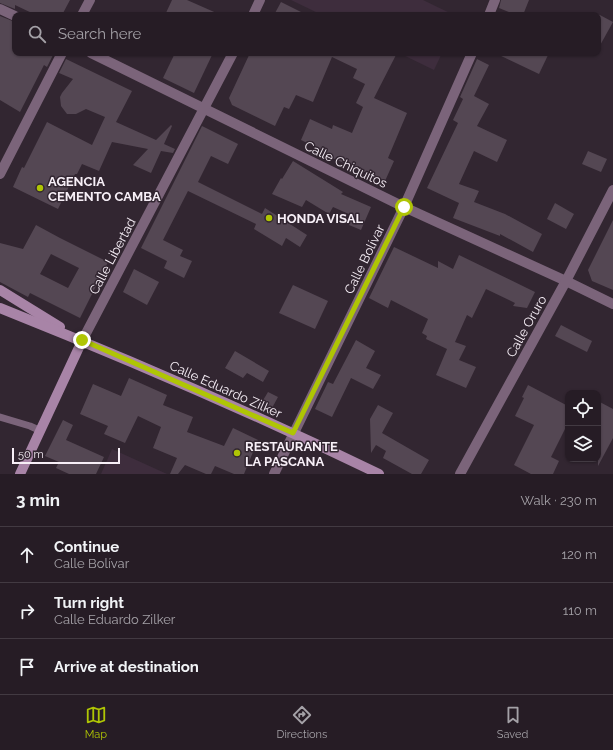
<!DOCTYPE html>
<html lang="en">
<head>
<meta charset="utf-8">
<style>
	body { margin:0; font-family:Raleway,sans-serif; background:#2e252d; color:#f1f3f6 }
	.controls { position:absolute; right:12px; bottom:12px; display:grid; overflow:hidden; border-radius:8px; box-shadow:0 1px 3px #0004 }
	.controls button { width:36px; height:36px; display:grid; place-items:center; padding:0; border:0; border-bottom:1px solid #423a42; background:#261c25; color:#f1f3f6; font:20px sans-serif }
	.scale { position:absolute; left:12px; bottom:10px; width:108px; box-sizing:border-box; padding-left:4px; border:2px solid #f7eff7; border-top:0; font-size:11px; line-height:14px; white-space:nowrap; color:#f7eff7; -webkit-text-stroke:3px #322631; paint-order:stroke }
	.stop { position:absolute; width:12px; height:12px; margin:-9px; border:3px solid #afc504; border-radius:50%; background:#fff }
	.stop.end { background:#afc504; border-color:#fff; box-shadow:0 1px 4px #0008 }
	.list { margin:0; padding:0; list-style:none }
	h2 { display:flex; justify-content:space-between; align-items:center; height:52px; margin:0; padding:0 16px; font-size:17px }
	h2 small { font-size:13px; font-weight:400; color:#a4a1a7 }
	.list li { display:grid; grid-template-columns:26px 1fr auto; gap:12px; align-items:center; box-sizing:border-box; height:56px; padding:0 16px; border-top:1px solid #423a42 }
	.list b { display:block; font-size:15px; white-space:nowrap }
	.list p { margin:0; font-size:13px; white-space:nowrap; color:#a4a1a7 }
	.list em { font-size:13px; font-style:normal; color:#a4a1a7 }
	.icon { flex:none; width:22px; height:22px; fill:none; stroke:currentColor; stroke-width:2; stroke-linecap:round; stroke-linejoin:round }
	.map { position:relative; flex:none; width:613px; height:474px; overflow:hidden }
	.search { position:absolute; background:#261c25; box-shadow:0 1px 3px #0004; left:12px; right:12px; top:12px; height:44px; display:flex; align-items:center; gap:10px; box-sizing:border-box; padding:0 14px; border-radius:8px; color:#a4a1a7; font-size:15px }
	.sheet { height:220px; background:#261c25 }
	nav { display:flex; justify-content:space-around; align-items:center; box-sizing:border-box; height:56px; border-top:1px solid #423a42; background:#261c25; font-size:11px; color:#a4a1a7 }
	nav a { display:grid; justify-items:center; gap:2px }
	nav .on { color:#afc504 }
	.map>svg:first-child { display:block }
	.built { fill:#3e2d3d }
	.building { fill:#544753; fill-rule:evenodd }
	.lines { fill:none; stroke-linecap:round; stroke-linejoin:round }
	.lane { stroke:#7b647a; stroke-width:7 }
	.street { stroke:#7b647a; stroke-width:10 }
	.secondary { stroke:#a884a7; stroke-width:10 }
	.route { stroke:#afc504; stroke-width:5 }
	.poi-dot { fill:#afc504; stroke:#322631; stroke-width:1.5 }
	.labels { text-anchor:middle; stroke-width:3; stroke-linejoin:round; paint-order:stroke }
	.street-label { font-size:13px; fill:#f7eff7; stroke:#322631 }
	.poi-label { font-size:13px; font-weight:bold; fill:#f7eff7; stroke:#322631; text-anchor:start }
</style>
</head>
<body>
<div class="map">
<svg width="613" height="474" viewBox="0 0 613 474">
	<rect width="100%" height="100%" fill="#322631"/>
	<g class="built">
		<path d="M 291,0 L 423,0 L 454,15 L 322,15 Z"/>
		<path d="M 399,53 L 442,53 L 434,70 Z"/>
		<path d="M 112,449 L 167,474 L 101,474 Z"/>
	</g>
	<g class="building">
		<path d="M 0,0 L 70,0 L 62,15 L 36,15 L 15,5 L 15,9 L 0,3 Z"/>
		<path d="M 172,0 L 187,0 L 221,15 L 165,15 Z"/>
		<path d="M 501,0 L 529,0 L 523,15 L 516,15 L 499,8 Z"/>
		<path d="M 281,2 L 307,15 L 274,15 Z"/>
		<path d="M 598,14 L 613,22 L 598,49 Z"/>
		<path d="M 0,16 L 15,22 L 15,53 L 54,53 L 47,67 L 44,65 L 20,112 L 0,100 Z"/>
		<path d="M 175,53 L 213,53 L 194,93 L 163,78 Z"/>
		<path d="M 250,53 L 397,53 L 374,98 L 407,113 L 388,158 L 394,161 L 385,181 L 321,153 L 322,150 L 301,140 L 310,119 L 332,129 L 333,125 L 352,133 L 363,107 L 356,103 L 365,84 L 353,78 L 357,69 L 332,57 L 313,102 L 296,95 L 289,109 L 284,107 L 275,126 L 232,105 L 229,98 Z"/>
		<path d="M 495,53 L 549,53 L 539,74 Z"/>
		<path d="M 66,59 L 132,91 L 116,122 L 156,140 L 171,125 L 172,126 L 164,144 L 175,149 L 173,153 L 161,151 L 151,173 L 133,165 L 148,149 L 112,142 L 99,171 L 82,164 L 77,174 L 75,174 L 58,209 L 13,187 L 22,167 L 24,168 L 47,122 L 92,145 L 105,117 L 86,109 L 76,114 L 67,114 L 61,106 L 60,97 L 62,93 L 73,79 L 59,73 Z"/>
		<path d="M 477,59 L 489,65 L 474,96 L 489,104 L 477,126 L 507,140 L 497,162 L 474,151 L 459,184 L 479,191 L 474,202 L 505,214 L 542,234 L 533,252 L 500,234 L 500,236 L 453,218 L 459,203 L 427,188 L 458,123 L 453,120 L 463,99 L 460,97 Z"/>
		<path d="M 202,126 L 238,144 L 228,164 L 211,156 L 198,182 L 262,214 L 265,208 L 307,235 L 300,247 L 286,238 L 282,246 L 254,229 L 256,224 L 188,191 L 163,240 L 183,250 L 180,256 L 192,261 L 184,278 L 164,268 L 167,261 L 141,248 Z"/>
		<path d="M 588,151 L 607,159 L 601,172 L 582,164 Z"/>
		<path d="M 293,161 L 343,192 L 341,194 L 371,207 L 361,230 L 349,225 L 351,215 L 333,207 L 329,214 L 306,200 L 302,207 L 272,194 L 281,178 L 282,179 Z"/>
		<path d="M 555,203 L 574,214 L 566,229 L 547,219 Z"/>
		<path d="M 613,220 L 613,290 L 592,281 L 588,270 Z"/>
		<path d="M 36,225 L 60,238 L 108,262 L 80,318 L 30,293 L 28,297 L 0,282 L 0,243 L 23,249 ZM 51,254 L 79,268 L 68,288 L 40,274 Z"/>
		<path d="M 394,247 L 438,268 L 438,261 L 453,269 L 459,255 L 535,292 L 527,308 L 513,306 L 515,303 L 486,289 L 472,318 L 467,315 L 455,342 L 466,346 L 459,360 L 476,367 L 466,388 L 436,375 L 447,349 L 426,339 L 427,336 L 422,333 L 428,319 L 391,300 L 388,308 L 369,298 Z"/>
		<path d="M 134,269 L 159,282 L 147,305 L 123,292 Z"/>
		<path d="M 293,285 L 328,301 L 315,329 L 279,313 Z"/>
		<path d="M 561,325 L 592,341 L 587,352 L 555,336 Z"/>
		<path d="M 356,340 L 375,351 L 366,368 L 381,375 L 373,389 L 351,378 L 332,417 L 315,409 L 328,382 L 333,384 Z"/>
		<path d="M 235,351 L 269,371 L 263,382 L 247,373 L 243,378 L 225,368 Z"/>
		<path d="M 129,378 L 167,395 L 163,405 L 193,417 L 187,432 L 224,446 L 233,428 L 258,440 L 244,474 L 234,474 L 215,466 L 211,474 L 206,474 L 185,465 L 178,474 L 170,474 L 177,458 L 153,448 L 161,427 L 138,416 L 125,443 L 104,434 L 108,426 L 80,414 L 93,384 L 121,396 Z"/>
		<path d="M 528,385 L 568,406 L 568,423 L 551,457 L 559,461 L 553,474 L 531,474 L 514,465 L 534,425 L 515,416 L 524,398 L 522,397 Z"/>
		<path d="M 268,392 L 278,397 L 272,408 L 262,402 Z"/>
		<path d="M 598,401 L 613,409 L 613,438 L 598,466 Z"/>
		<path d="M 378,405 L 393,413 L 382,433 L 429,460 L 421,474 L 412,474 L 383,458 L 386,451 L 376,445 L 371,453 L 370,419 Z"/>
		<path d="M 63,420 L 73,425 L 66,440 L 104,457 L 96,474 L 69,474 L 56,468 L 59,462 L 45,456 Z"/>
	</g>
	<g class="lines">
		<path class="lane" d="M 0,417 L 30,426 L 41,431"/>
		<g class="street">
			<path d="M 0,9 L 15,16"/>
			<path d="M 82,15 L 90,0"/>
			<path d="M 253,15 L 260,0"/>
			<path d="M 489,15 L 495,0"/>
			<path d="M 91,53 L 404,207 L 566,281 L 613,304"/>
			<path d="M 0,174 L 62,53"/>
			<path d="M 82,341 L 233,53"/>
			<path d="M 274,474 L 404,207 L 472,53"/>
			<path d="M 460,474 L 566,281 L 613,190"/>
		</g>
		<g class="secondary">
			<path d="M 0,290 L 60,327"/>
			<path d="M 0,308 C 128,359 255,414 379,474"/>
			<path d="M 20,474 L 82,341"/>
		</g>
	</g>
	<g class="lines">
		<path class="route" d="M 82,340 L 293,433 L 404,207"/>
	</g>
	<g class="poi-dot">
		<circle cx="40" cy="188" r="4"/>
		<circle cx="269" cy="218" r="4"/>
		<circle cx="237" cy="453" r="4"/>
	</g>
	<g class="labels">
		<g class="street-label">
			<text transform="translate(346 164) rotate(26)" y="5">Calle Chiquitos</text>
			<text transform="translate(112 256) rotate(-62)" y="5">Calle Libertad</text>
			<text transform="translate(364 259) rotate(-64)" y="5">Calle Bolívar</text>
			<text transform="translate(526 326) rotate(-61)" y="5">Calle Oruro</text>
			<text transform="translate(226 389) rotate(24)" y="5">Calle Eduardo Zilker</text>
		</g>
		<g class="poi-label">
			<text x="48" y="186">AGENCIA<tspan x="48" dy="15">CEMENTO CAMBA</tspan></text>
			<text x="277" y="223">HONDA VISAL</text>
			<text x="245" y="451">RESTAURANTE<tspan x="245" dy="15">LA PASCANA</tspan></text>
		</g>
	</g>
</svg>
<div class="controls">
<button><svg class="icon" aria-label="locate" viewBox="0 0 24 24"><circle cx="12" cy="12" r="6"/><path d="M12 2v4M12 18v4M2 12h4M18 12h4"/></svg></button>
<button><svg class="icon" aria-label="layers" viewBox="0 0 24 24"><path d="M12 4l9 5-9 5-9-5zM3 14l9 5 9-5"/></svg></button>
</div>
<div class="scale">50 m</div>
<div class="stop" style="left:404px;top:207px"></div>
<div class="stop end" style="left:82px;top:340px"></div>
<div class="search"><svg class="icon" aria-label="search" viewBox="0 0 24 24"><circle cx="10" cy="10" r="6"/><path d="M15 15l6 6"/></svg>Search here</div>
</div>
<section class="sheet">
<h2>3 min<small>Walk · 230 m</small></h2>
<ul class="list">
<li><svg class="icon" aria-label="ahead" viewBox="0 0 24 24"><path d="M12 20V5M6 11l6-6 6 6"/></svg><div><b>Continue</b><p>Calle Bolívar</p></div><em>120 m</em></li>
<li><svg class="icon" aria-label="right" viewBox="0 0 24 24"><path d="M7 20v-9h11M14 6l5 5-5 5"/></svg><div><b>Turn right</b><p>Calle Eduardo Zilker</p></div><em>110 m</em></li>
<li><svg class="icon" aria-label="arrive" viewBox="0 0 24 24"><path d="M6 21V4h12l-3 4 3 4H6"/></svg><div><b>Arrive at destination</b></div></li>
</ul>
</section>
<nav>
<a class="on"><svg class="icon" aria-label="map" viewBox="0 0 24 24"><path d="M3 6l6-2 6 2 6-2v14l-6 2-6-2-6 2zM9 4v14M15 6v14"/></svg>Map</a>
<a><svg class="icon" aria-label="directions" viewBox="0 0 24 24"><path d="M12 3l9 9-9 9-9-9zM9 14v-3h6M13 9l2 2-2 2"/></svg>Directions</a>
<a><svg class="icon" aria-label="saved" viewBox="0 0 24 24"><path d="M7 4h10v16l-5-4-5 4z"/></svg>Saved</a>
</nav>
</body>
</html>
